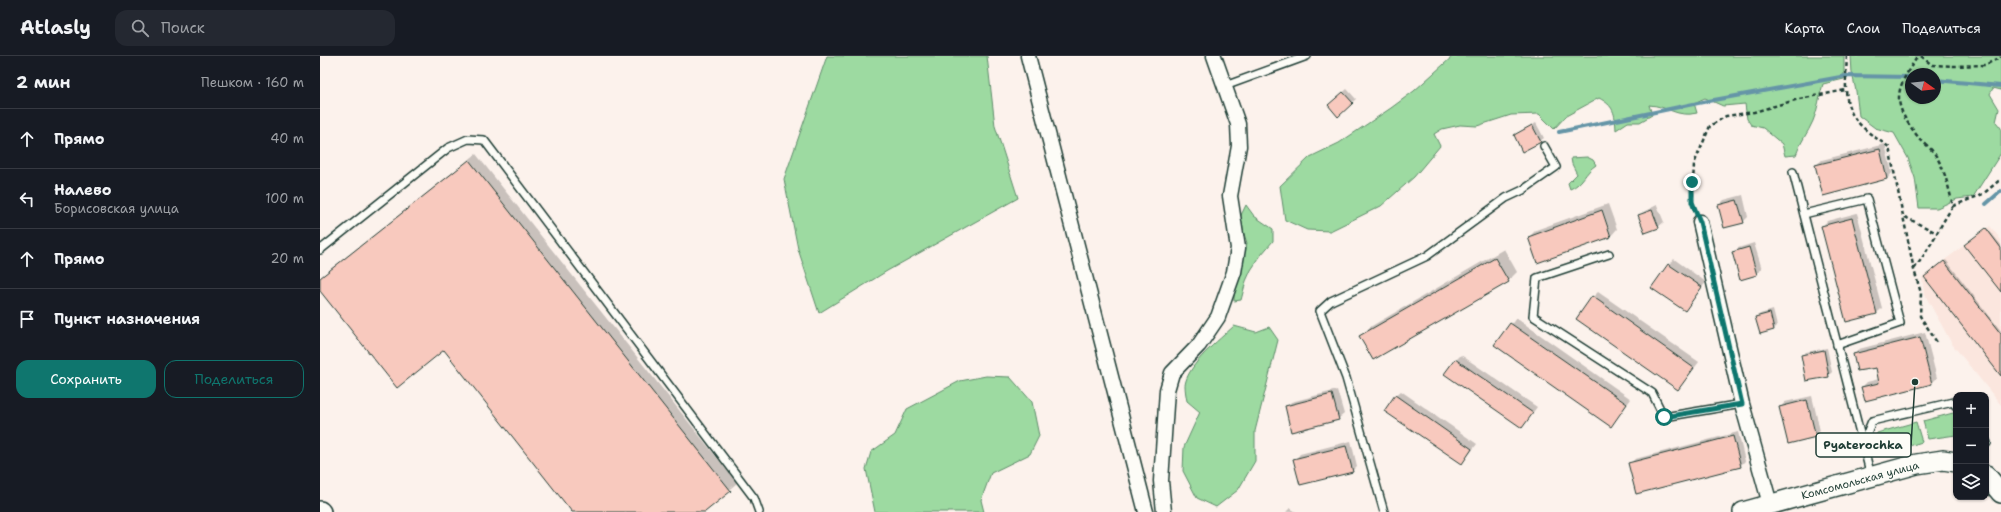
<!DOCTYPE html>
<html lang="ru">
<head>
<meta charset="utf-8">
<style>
	body { margin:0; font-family:"Shantell Sans",sans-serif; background:#242831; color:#f1f3f6 }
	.controls { position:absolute; right:12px; bottom:12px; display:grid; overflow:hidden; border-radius:8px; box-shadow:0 1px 3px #0004 }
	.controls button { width:36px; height:36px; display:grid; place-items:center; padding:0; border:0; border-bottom:1px solid #363941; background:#171b24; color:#f1f3f6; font:20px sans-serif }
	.compass { position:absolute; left:1585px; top:12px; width:36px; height:36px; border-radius:50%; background:#171b24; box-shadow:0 1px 3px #0004; rotate:105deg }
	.stop { position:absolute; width:12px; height:12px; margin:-9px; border:3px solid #0f766e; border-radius:50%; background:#fff }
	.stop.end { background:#0f766e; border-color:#fff; box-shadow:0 1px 4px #0008 }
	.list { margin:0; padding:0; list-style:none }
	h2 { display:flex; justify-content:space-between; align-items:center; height:52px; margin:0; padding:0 16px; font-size:17px }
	h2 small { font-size:13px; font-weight:400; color:#9ea1a6 }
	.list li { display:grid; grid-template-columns:26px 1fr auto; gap:12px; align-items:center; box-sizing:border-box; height:60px; padding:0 16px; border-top:1px solid #363941 }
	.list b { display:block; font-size:15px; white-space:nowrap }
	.list p { margin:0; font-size:13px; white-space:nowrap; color:#9ea1a6 }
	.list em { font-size:13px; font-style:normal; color:#9ea1a6 }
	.actions { display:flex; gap:8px; padding:12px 16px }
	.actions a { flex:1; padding:9px 0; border:1px solid #0f766e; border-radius:12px; text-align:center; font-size:14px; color:#0f766e }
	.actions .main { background:#0f766e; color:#fff }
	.icon { flex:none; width:22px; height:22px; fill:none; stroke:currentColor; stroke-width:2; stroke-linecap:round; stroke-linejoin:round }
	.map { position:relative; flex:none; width:1681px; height:456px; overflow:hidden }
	header { display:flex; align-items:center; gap:24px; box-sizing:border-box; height:56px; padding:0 20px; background:#171b24; border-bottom:1px solid #363941 }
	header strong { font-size:19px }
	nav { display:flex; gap:22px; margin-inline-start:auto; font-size:14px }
	.search { width:280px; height:36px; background:#242831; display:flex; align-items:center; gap:10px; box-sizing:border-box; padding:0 14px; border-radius:12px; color:#9ea1a6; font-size:15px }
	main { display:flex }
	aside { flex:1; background:#171b24 }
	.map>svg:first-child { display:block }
	.built { fill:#fbe6de }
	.green { fill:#9ddaa1; stroke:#5e8c6a; fill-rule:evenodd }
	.shadow { fill:#0003 }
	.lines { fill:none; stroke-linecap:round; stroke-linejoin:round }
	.stream { stroke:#6595a7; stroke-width:4 }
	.building { fill:#f8c9be; stroke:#1f3d34 }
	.lane-casing { stroke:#1f3d34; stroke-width:10 }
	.street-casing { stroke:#1f3d34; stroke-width:17 }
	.secondary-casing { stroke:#1f3d34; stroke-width:22 }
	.path { stroke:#1f3d34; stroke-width:2.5; stroke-dasharray:4 3; stroke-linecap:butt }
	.lane { stroke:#fdfcf7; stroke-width:7 }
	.street { stroke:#fdfcf7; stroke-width:14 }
	.secondary { stroke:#fdfcf7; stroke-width:19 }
	.route { stroke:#0f766e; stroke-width:5 }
	.labels { text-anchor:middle; stroke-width:3; stroke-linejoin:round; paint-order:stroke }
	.street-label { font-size:11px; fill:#1f3d34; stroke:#fdfcf7 }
	.leader { fill:none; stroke:#1f3d34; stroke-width:1.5 }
	.callout-dot { fill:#1f3d34; stroke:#fdfcf7; stroke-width:1.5 }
	.callout { fill:#fdfcf7; stroke:#1f3d34; stroke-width:1.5 }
	.callout-label { font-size:12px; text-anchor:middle; font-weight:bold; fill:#1f3d34 }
</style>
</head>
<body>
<header>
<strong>Atlasly</strong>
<div class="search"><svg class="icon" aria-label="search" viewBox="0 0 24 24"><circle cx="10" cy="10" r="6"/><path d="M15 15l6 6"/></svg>Поиск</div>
<nav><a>Карта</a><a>Слои</a><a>Поделиться</a></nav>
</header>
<main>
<aside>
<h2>2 мин<small>Пешком · 160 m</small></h2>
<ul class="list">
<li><svg class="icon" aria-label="ahead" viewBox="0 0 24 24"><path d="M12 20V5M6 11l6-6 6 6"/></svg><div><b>Прямо</b></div><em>40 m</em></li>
<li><svg class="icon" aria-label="left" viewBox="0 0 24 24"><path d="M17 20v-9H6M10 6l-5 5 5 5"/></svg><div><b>Налево</b><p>Борисовская улица</p></div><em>100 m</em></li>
<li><svg class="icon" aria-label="ahead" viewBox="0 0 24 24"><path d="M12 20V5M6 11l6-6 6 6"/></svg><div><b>Прямо</b></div><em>20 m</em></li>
<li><svg class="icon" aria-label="arrive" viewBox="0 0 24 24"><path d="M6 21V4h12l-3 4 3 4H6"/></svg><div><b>Пункт назначения</b></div></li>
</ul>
<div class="actions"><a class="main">Сохранить</a><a>Поделиться</a></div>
</aside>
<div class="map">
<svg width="1681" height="456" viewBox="0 0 1681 456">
	<rect width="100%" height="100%" fill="#fcf2ec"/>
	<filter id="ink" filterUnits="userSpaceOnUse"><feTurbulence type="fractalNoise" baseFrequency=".025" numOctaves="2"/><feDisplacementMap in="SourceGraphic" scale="8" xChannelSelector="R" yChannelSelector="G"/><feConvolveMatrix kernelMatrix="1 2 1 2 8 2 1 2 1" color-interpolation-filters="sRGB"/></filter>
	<g filter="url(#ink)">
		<path class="built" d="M 1670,170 L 1681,184 L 1681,349 L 1632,288 L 1604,237 L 1602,221 Z"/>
		<g class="green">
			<path d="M 507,0 L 667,0 L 675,70 L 698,142 L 567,215 L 499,257 L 478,193 L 464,123 Z"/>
			<path d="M 1133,0 L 1524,0 L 1524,23 L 1503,28 C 1499,40 1498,54 1493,65 C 1488,77 1480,86 1476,99 L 1465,100 L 1462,88 L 1443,72 L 1431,69 L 1427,63 L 1425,48 L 1403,50 L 1385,42 L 1374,47 L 1377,57 C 1357,62 1348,50 1329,49 L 1332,59 L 1320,66 L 1308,66 L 1296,74 C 1295,57 1294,50 1279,42 L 1246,60 L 1234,73 L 1219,58 L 1191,59 L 1157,70 L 1140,69 L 1122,73 L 1114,78 L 1120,90 L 1094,121 L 1061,150 L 1010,175 L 987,174 L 965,164 L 960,130 L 990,101 L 1019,87 L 1071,52 L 1094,35 Z"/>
			<path d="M 1531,0 L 1681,0 L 1681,34 L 1673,32 L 1670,38 L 1679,53 L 1676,66 L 1681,72 L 1681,97 L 1653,141 L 1637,143 L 1617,152 L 1599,152 L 1595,122 L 1588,102 L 1574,77 L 1555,72 L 1539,60 L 1536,35 L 1532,17 ZM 1591,18 L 1615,18 L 1615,42 L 1591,42 Z"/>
			<path d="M 1267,101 L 1273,104 L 1276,109 C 1265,116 1263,128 1250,133 L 1248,127 L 1257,118 L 1252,108 L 1251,102 Z"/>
			<path d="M 926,149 L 934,160 L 953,173 L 953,185 L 941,199 L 931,214 L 926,225 L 921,244 L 914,245 L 914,234 L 927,187 L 919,163 Z"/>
			<path d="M 914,270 L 936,276 L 949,271 L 958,284 L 935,375 L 935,405 L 918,434 L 896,451 L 877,442 L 863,415 L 864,391 L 880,356 L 867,345 C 866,340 865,334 865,329 C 868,308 899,284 914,270 Z"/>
			<path d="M 666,320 L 690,321 L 712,346 L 719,380 L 710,398 L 671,417 L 661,444 L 664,456 L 555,456 L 546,413 L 551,396 L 575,379 L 587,353 L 640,325 Z"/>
			<path d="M 1633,357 L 1636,358 L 1636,379 L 1608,383 L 1603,365 Z"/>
			<path d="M 1596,366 L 1602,386 L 1567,397 L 1560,394 L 1555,388 L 1557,377 Z"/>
		</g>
		<g class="shadow">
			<path d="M 1027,33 L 1036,43 L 1018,59 L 1009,49 Z"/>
			<path d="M 1216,67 L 1224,82 L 1220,85 L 1195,79 Z"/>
			<path d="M 1565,88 L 1572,117 L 1567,123 L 1504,139 L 1496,109 L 1502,104 Z"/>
			<path d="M 156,98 L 417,427 L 383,456 L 253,456 L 124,293 L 0,233 L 0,222 L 2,220 Z"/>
			<path d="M 1423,139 L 1428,161 L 1423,166 L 1399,149 L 1404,144 Z"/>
			<path d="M 1288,148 L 1297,173 L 1291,180 L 1218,206 L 1209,181 L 1216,174 Z"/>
			<path d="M 1337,149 L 1344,166 L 1338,171 L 1319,160 L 1325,155 Z"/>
			<path d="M 1537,157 L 1562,252 L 1557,257 L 1527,265 L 1502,171 L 1507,165 Z"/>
			<path d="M 1667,172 L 1681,189 L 1681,235 L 1647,188 Z"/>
			<path d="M 1434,187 L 1442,213 L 1436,218 L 1413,197 L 1418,192 Z"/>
			<path d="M 1184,193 L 1197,216 L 1188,225 L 1040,280 L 1050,271 Z"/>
			<path d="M 1354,203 L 1386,226 L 1365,254 L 1333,232 Z"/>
			<path d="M 1626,204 L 1681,275 L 1681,318 L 1606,220 Z"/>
			<path d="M 1278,236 L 1379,306 L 1358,333 L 1273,241 Z"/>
			<path d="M 1453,254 L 1457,270 L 1454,273 L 1440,277 L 1437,261 L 1440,258 Z"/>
			<path d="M 1196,262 L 1311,343 L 1291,370 L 1176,289 Z"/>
			<path d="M 1605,276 L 1617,322 L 1612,327 L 1542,331 L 1547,326 L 1559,323 L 1556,311 L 1534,299 L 1539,293 Z"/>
			<path d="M 1507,292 L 1512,316 L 1508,320 L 1482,299 L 1486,296 Z"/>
			<path d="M 1141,299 L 1217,351 L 1202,371 L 1136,304 Z"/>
			<path d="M 1017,334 L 1024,358 L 1018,363 L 966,351 L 971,346 Z"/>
			<path d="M 1081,335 L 1157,388 L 1142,407 L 1075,340 Z"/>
			<path d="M 1492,340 L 1500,375 L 1495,380 L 1460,352 L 1465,346 Z"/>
			<path d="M 1418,376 L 1425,405 L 1420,410 L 1309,408 L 1315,403 Z"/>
			<path d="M 1031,385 L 1037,410 L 1032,415 L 975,404 L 980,398 Z"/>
			<path d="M 970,452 L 976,456 L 966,456 Z"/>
		</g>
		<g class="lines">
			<g class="stream">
				<path d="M 1615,24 L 1681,30"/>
				<path d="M 1239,76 L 1383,46 L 1526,20 L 1591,21"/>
				<path d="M 1666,148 L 1681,135"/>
			</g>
		</g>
		<g class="building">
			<path d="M 1023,36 L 1033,47 L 1018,61 L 1008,49 Z"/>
			<path d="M 1212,69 L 1221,86 L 1202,96 L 1194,79 Z"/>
			<path d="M 1560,93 L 1567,123 L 1503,140 L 1495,109 Z"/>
			<path d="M 149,104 L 411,435 L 385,456 L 252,456 L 124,294 L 77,332 L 0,235 L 0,222 Z"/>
			<path d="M 1417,144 L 1424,167 L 1404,172 L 1398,149 Z"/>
			<path d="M 1282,154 L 1291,181 L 1217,207 L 1208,181 Z"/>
			<path d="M 1332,154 L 1339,172 L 1325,177 L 1318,159 Z"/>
			<path d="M 1532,162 L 1557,258 L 1526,266 L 1501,170 Z"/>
			<path d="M 1666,172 L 1681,192 L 1681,236 L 1644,189 Z"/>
			<path d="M 1429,191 L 1437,219 L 1420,224 L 1412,196 Z"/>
			<path d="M 1175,202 L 1189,226 L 1053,304 L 1039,280 Z"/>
			<path d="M 1624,205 L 1681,278 L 1681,320 L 1604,221 Z"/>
			<path d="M 1348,208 L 1382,231 L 1365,255 L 1331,232 Z"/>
			<path d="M 1272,240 L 1374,312 L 1358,334 L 1256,263 Z"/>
			<path d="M 1450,257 L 1454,274 L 1440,278 L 1435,261 Z"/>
			<path d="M 1190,267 L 1307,348 L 1291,371 L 1174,289 Z"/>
			<path d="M 1600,281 L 1612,328 L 1545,345 L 1541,331 L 1559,327 L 1556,312 L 1537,315 L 1533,298 Z"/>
			<path d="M 1504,294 L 1509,321 L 1486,325 L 1481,299 Z"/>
			<path d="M 1135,303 L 1213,357 L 1202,372 L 1124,318 Z"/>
			<path d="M 1012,338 L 1019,364 L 971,376 L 965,350 Z"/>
			<path d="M 1075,339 L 1152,393 L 1142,408 L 1064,355 Z"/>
			<path d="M 1487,344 L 1496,381 L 1468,388 L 1459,351 Z"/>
			<path d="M 1413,380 L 1421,411 L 1316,438 L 1308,407 Z"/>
			<path d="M 1026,390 L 1033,416 L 980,429 L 973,403 Z"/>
		</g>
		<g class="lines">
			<g class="lane-casing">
				<g id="lane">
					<path d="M 905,30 L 987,0"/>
					<path d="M 1473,116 L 1551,420"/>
					<path d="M 1484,158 L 1547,143 L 1580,267 L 1517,289"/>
					<path d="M 0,194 L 128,92 L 148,83 L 164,84 L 434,442 L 439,456"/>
					<path d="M 1289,198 L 1217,222 L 1213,260 L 1332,337 L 1344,361 L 1422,348"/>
					<path d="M 1666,385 L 1667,387"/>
					<path d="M 1547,395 L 1547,377 L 1552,365 L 1633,346 L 1636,350"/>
					<path d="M 1064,456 L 1026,322 L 1000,255 L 1011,245 L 1107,200 L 1186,142 L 1203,134 L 1236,111 L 1224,90"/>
				</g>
			</g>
			<g class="street-casing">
				<g id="street">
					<path d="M 708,0 L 826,456"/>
					<path d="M 1380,166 L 1422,348 L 1450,448"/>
					<path d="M 844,456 L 841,425 L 847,334 L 852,317 L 879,289 L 898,261 L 914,216 L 918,192 L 910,140 L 919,90 L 918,68 L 894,0"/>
				</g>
			</g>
			<g class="secondary-casing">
				<g id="secondary">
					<path d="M 1666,419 L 1681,437"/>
					<path d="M 0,455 L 1,456"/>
					<path d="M 1423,456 L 1597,408 L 1623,404 L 1636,406"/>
				</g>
			</g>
			<g class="path">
				<path d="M 1527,0 C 1524,52 1524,61 1569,91 L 1594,214 L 1601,237 L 1600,260 L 1618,288"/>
				<path d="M 1601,0 L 1612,9 L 1635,10 L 1665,9 L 1681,1"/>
				<path d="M 1633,150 L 1663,138 L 1681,123"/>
				<path d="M 1375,154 L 1372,146 L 1374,108 L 1390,70 L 1406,60 L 1434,56 L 1479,43 L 1526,34"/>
				<path d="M 1585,161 L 1617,177"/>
				<path d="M 1594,213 C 1610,193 1619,171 1633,150 C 1629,133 1625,114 1616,100 C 1612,93 1605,88 1599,82 C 1571,47 1574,35 1598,0"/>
			</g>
			<use href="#lane" class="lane"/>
			<use href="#street" class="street"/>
			<use href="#secondary" class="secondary"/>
		</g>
	</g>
	<g class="lines" filter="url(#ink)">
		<path class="route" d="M 1344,361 L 1422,348 L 1380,166 L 1372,146 L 1372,126"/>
	</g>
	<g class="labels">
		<g class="street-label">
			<text transform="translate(1540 424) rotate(-15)" y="4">Комсомольская улица</text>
		</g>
	</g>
	<path class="leader" d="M1595 326L1591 389"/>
	<circle class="callout-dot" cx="1595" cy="326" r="4"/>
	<rect class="callout" x="1496" y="377" width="95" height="24" rx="4"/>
	<g class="callout-label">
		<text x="1543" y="393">Pyaterochka</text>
	</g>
</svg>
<div class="controls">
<button>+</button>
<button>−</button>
<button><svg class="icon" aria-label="layers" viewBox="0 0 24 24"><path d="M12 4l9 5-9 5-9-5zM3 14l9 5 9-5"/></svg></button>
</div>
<svg class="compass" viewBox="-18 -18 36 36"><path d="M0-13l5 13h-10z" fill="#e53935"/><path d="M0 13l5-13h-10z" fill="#9ea1a6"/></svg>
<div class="stop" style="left:1344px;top:361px"></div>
<div class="stop end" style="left:1372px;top:126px"></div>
</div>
</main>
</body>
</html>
